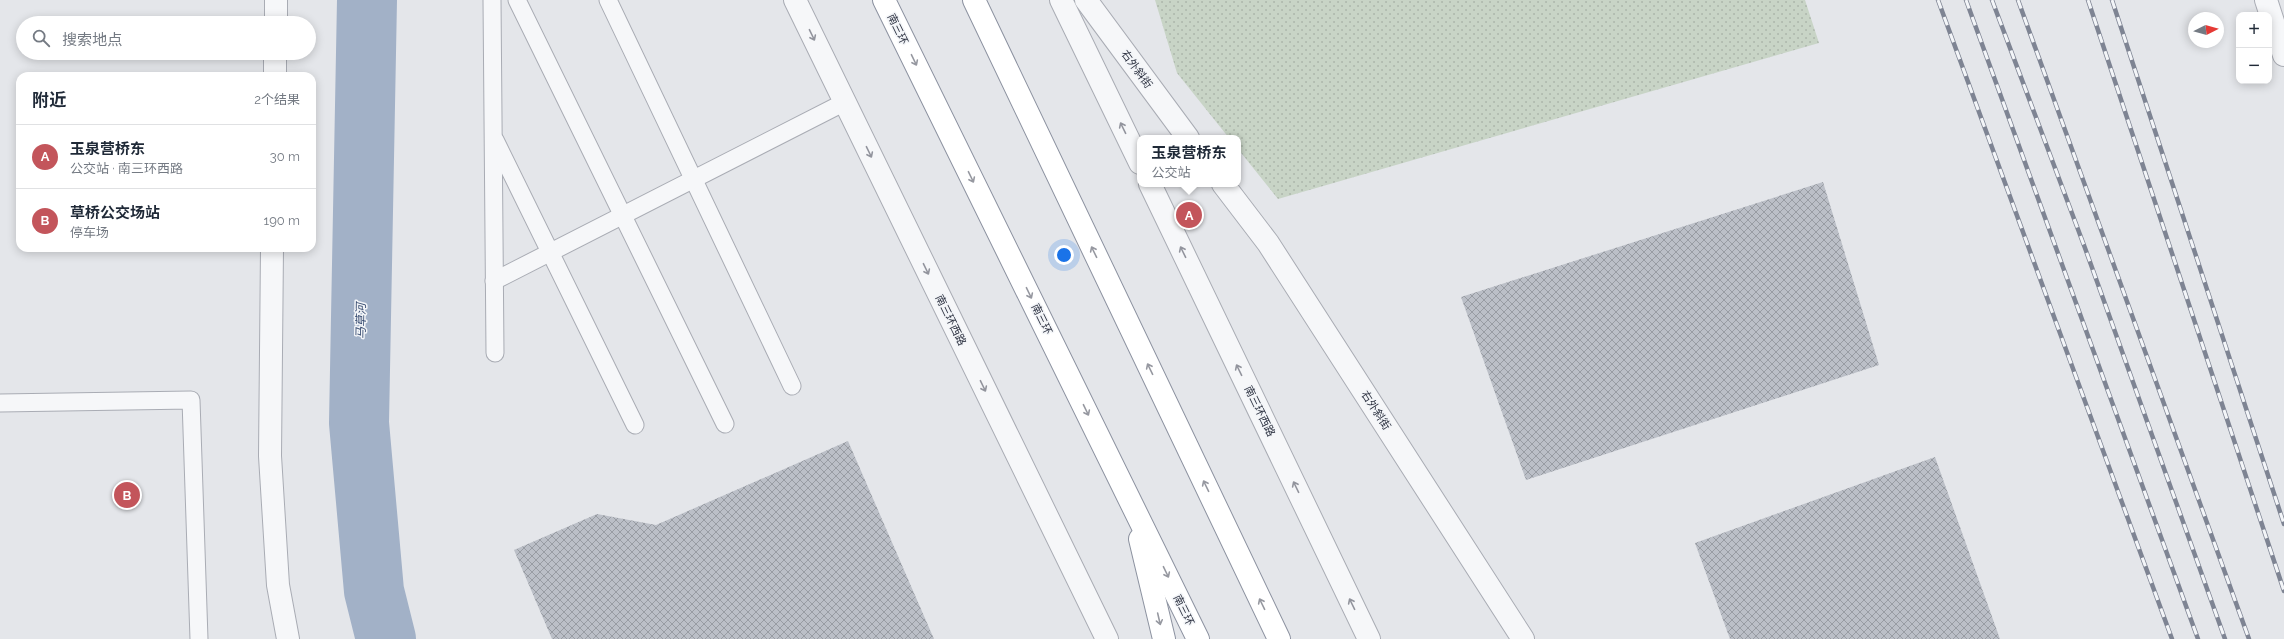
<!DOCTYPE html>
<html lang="zh">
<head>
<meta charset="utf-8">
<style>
	body { margin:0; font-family:Raleway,"Noto Sans SC",sans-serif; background:#f2f2f3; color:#1f2937 }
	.controls { position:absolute; right:12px; top:12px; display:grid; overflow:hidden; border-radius:8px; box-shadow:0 2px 10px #0003 }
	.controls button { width:36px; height:36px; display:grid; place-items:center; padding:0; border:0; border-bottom:1px solid #e0e1e3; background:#fff; color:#1f2937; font:20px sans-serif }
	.compass { position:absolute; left:2188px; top:12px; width:36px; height:36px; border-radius:50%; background:#fff; box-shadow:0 2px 10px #0003; rotate:84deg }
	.you { position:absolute; left:1064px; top:255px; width:14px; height:14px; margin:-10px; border:3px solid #fff; border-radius:50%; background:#1a73e8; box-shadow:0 0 0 6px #1a73e833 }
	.badge { display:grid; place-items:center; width:26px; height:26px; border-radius:50%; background:#c3555b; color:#fff; font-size:13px; font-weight:700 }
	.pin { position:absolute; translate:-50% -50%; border:2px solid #fff; box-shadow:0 1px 4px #0006 }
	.popup { position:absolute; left:1137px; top:135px; width:104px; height:52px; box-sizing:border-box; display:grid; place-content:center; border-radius:8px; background:#fff; filter:drop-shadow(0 1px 3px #0005); font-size:13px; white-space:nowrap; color:#747a83 }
	.popup b { font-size:15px; color:#1f2937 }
	.popup::after { content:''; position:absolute; left:50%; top:100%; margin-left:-8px; border:8px solid transparent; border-top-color:#fff }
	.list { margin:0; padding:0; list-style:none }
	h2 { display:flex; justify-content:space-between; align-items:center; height:52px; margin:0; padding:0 16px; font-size:17px }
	h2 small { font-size:13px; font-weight:400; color:#747a83 }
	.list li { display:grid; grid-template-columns:26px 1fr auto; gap:12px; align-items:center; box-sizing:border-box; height:64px; padding:0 16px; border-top:1px solid #e0e1e3 }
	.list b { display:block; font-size:15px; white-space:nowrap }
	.list p { margin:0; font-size:13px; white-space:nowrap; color:#747a83 }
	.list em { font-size:13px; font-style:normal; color:#747a83 }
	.icon { flex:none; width:22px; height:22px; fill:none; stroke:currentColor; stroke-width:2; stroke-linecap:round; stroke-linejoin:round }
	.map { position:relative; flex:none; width:2284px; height:639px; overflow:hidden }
	.search { position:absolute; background:#fff; box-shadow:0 2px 10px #0003; left:16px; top:16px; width:300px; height:44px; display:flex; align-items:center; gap:10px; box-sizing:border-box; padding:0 14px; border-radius:22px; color:#747a83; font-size:15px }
	.panel { position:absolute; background:#fff; box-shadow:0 2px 10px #0003; left:16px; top:72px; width:300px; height:180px; border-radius:12px }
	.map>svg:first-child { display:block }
	.park { fill:url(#park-dots) }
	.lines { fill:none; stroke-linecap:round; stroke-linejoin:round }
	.river { stroke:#a2b1c7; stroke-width:60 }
	.building { fill:url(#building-cross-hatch) }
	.service-casing { stroke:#a9acb4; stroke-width:19 }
	.minor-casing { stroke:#a9acb4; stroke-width:24 }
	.tertiary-casing { stroke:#a9acb4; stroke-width:24 }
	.trunk-casing { stroke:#8c92a0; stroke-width:24 }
	.service { stroke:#f6f7f9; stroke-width:17 }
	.minor { stroke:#f6f7f9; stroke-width:22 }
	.tertiary { stroke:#f6f7f9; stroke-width:22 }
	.trunk { stroke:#fff; stroke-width:22 }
	.rail-casing { stroke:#7e8493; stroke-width:4.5 }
	.rail { stroke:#f3f5f8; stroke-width:3; stroke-dasharray:9; stroke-linecap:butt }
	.oneway { stroke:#92949d }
	.oneway2 { stroke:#9698a0 }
	.labels { text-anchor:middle; stroke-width:3; stroke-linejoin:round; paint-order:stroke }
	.street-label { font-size:11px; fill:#2d3241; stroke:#f3f5f8 }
	.water-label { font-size:12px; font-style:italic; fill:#3a4e72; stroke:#f3f5f8 }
</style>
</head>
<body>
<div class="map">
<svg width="2284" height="639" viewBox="0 0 2284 639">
	<defs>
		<pattern id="park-dots" width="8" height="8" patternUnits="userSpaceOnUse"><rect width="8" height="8" fill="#c8d4c6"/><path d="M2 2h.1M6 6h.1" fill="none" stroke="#acb6ab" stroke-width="1.8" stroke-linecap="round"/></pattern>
		<pattern id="building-cross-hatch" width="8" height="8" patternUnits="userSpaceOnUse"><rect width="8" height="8" fill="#bbbfc7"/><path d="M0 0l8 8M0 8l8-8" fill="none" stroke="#989ca3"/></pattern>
	</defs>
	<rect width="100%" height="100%" fill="#e4e6ea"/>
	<path class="park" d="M 1155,0 L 1805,0 L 1819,43 L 1278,199 L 1238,149 L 1238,138 L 1229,138 L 1177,73 Z"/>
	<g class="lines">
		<path class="river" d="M 367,0 L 359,423 L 374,591 L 386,639"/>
	</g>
	<g class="building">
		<path d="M 1823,182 L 1879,365 L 1526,480 L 1461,297 Z"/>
		<path d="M 848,441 L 934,639 L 552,639 L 514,550 L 597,514 L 656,525 Z"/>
		<path d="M 1935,457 L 2000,639 L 1730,639 L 1695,543 Z"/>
	</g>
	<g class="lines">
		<g class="service-casing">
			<g id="service">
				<path d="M 492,0 L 495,353"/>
				<path d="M 517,0 L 725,424"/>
				<path d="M 608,0 L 792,386"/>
				<path d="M 495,140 L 635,425"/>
				<path d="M 494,281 L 845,102"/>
				<path d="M 0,403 L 191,400 L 199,639"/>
			</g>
		</g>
		<g class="minor-casing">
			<g id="minor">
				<path d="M 1086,0 L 1188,138"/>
				<path d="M 276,23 L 276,0"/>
				<path d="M 275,76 L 275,53"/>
				<path d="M 1223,184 L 1268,243 L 1523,639"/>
				<path d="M 272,248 L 270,456 L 278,585 L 288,639"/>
			</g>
		</g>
		<g class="tertiary-casing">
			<g id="tertiary">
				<path d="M 795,0 L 1107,639"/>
				<path d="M 1061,0 L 1140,163"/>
				<path d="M 2266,0 L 2284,55"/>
				<path d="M 1150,184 L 1369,639"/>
			</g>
		</g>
		<g class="trunk-casing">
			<g id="trunk">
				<path d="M 884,0 L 1198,639"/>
				<path d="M 974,0 L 1279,639"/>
				<path d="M 1140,539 L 1164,639"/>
			</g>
		</g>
		<use href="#service" class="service"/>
		<use href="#minor" class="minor"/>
		<use href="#tertiary" class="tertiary"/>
		<use href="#trunk" class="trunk"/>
		<g class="rail-casing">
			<g id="rail">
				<path d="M 1938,0 L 2172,639"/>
				<path d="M 1966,0 L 2198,639"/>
				<path d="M 1992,0 L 2085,248 L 2225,639"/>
				<path d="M 2018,0 L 2249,639"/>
				<path d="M 2088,0 L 2284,591"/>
				<path d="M 2112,0 L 2284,524"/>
			</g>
		</g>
		<use href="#rail" class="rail"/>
	</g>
	<defs><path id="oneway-shaft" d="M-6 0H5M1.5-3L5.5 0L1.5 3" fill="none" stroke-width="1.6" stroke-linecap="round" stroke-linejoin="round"/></defs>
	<g class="oneway">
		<use href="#oneway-shaft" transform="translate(812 35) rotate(64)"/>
		<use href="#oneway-shaft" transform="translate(1123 128) rotate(-116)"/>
		<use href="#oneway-shaft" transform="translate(869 152) rotate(64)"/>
		<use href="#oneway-shaft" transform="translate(1183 252) rotate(-116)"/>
		<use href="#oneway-shaft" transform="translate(926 269) rotate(64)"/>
		<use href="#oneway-shaft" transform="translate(1239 370) rotate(-116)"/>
		<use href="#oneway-shaft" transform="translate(983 386) rotate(64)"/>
		<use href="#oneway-shaft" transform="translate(1296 487) rotate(-116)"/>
		<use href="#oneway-shaft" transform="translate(1352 604) rotate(-116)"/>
	</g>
	<g class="oneway2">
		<use href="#oneway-shaft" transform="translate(914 60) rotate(64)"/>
		<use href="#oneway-shaft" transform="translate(971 177) rotate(64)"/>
		<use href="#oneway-shaft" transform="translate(1094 252) rotate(-116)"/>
		<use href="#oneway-shaft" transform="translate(1029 293) rotate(64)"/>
		<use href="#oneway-shaft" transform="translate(1150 369) rotate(-116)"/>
		<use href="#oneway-shaft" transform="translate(1086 410) rotate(64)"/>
		<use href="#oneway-shaft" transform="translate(1206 486) rotate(-116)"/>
		<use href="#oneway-shaft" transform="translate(1166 572) rotate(64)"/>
		<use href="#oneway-shaft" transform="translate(1262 604) rotate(-116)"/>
		<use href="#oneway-shaft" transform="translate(1159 619) rotate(77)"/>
	</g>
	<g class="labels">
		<g class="street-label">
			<text transform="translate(898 29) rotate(64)" y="4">南三环</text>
			<text transform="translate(1137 69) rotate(54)" y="4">右外斜街</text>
			<text transform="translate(1042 319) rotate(64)" y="4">南三环</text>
			<text transform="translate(951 320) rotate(64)" y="4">南三环西路</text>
			<text transform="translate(1376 410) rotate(57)" y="4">右外斜街</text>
			<text transform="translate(1260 411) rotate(64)" y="4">南三环西路</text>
			<text transform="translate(1184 610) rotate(64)" y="4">南三环</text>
		</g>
		<g class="water-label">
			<text transform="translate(361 321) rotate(-89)" y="4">马草河</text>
		</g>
	</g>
</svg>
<div class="controls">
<button>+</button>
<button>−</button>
</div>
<svg class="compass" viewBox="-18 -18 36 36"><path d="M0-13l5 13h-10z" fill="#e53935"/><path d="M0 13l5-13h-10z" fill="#747a83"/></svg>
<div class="you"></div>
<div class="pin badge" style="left:1189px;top:215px">A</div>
<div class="popup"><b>玉泉营桥东</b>公交站</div>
<div class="pin badge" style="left:127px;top:495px">B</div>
<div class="search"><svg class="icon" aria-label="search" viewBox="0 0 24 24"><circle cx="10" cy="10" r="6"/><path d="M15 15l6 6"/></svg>搜索地点</div>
<section class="panel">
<h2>附近<small>2个结果</small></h2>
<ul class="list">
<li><span class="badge">A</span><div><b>玉泉营桥东</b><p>公交站 · 南三环西路</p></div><em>30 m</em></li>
<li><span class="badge">B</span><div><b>草桥公交场站</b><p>停车场</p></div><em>190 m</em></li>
</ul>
</section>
</div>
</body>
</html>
